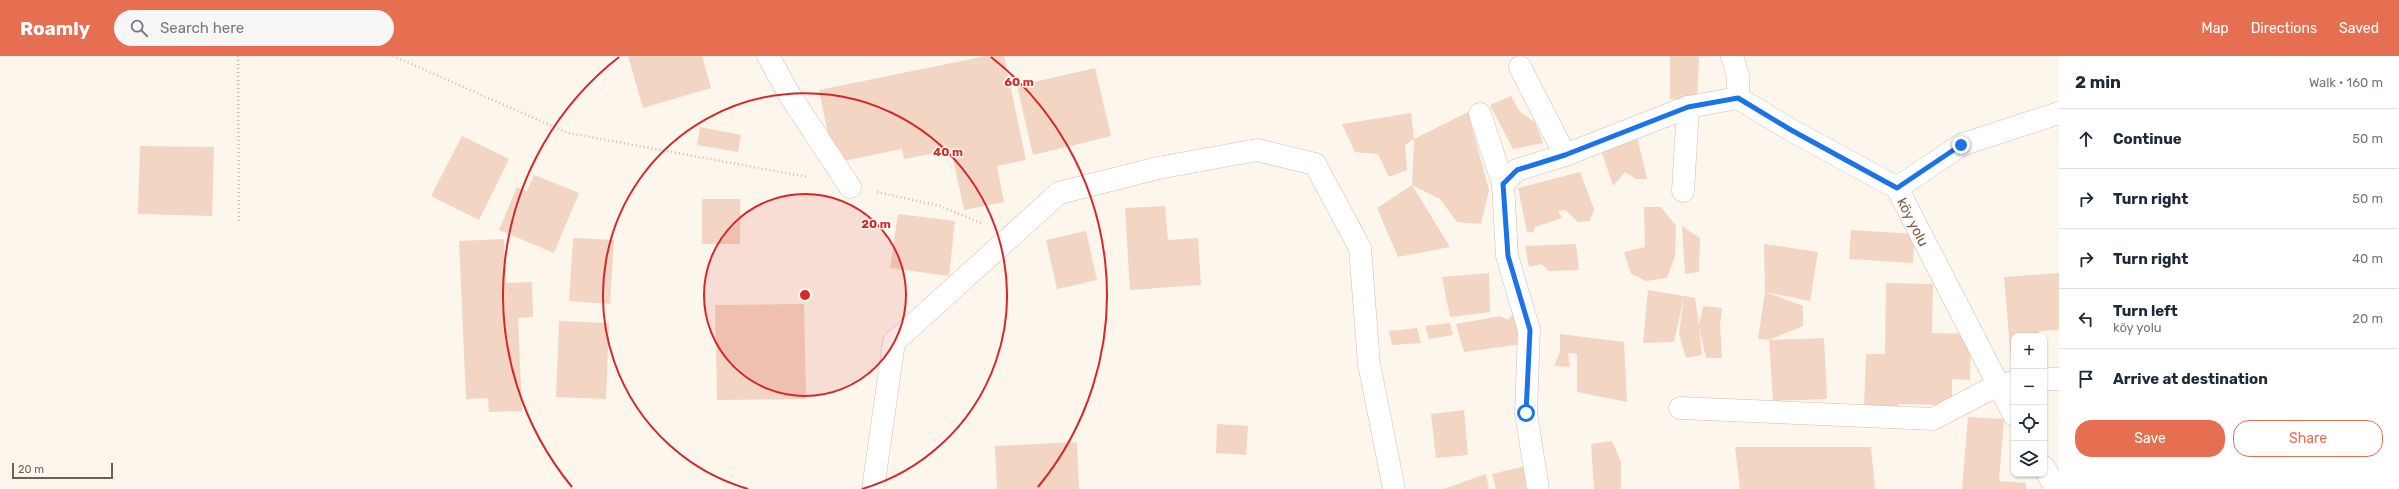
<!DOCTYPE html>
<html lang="en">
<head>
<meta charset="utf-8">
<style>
	body { margin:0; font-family:Rubik,sans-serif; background:#f6f6f7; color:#1f2937 }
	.controls { position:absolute; right:12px; bottom:12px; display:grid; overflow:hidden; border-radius:8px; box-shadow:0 1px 3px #0004 }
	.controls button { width:36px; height:36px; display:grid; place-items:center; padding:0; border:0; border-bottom:1px solid #e0e1e3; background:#fff; color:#1f2937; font:20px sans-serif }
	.scale { position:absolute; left:12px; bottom:10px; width:101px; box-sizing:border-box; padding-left:4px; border:2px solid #7a5c4d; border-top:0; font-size:11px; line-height:14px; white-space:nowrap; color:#7a5c4d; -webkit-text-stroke:3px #fffaf3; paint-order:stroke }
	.stop { position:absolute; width:12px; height:12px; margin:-9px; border:3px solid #1a73e8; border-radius:50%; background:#fff }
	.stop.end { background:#1a73e8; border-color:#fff; box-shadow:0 1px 4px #0008 }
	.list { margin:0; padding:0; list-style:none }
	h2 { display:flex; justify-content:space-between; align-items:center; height:52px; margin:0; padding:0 16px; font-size:17px }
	h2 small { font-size:13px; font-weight:400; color:#747a83 }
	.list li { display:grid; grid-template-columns:26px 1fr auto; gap:12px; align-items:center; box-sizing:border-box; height:60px; padding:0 16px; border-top:1px solid #e0e1e3 }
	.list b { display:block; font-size:15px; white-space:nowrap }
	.list p { margin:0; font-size:13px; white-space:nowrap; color:#747a83 }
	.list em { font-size:13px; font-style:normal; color:#747a83 }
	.actions { display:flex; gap:8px; padding:12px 16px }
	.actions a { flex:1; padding:9px 0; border:1px solid #e76f51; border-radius:16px; text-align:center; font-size:14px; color:#e76f51 }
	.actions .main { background:#e76f51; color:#fff }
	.icon { flex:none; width:22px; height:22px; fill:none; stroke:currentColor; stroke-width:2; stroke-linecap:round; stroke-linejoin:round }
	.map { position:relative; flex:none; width:2059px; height:433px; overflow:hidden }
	header { display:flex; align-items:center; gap:24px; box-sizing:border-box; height:56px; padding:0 20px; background:#e76f51; color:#fff }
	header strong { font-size:19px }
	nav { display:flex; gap:22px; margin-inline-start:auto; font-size:14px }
	.search { width:280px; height:36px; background:#f6f6f7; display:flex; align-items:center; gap:10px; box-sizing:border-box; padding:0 14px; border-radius:22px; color:#747a83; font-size:15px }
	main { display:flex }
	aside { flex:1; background:#fff }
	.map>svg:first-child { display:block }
	.building { fill:#f3d5c3 }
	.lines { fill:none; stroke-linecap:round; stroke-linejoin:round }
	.minor-casing { stroke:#d1beb0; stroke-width:23 }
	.tertiary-casing { stroke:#d1beb0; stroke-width:23 }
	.path { stroke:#d9b8a5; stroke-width:2.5; stroke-dasharray:1 3; stroke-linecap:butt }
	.minor { stroke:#fff; stroke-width:22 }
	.tertiary { stroke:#fff; stroke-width:22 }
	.route { stroke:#1a73e8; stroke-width:5 }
	.ring { fill:none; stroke:#d62828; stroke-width:2 }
	.labels { text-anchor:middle; stroke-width:3; stroke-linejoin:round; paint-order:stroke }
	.street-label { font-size:14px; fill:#7a5c4d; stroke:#fffaf3 }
	.centre { fill:#d62828; stroke:#fffaf3; stroke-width:2 }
	.ring-label { font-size:12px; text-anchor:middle; font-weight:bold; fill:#d62828; stroke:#fffaf3; stroke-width:3; stroke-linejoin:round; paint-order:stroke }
</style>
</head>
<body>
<header>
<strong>Roamly</strong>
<div class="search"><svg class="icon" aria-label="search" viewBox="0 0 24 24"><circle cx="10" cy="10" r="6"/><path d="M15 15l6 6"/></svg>Search here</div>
<nav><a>Map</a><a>Directions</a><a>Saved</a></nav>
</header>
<main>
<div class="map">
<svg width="2059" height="433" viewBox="0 0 2059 433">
	<rect width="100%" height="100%" fill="#fdf6ec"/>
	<g class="building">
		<path d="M 628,0 L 702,0 L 711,32 L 643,52 Z"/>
		<path d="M 986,0 L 1004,0 L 1026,104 L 997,110 L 1004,146 L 964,154 L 951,94 L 904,103 L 902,93 L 834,107 L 819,34 Z"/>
		<path d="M 1670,0 L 1699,0 L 1697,44 L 1670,43 Z"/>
		<path d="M 1095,12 L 1111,80 L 1033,99 L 1017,30 Z"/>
		<path d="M 1511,40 L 1520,56 L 1535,66 L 1543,87 L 1513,93 L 1490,49 Z"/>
		<path d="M 1468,56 L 1489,134 L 1481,168 L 1457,166 L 1440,143 L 1412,129 L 1450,191 L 1398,201 L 1377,152 L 1412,129 L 1414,83 Z"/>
		<path d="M 1411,57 L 1414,83 L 1405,89 L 1407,114 L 1389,121 L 1378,98 L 1355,96 L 1342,68 Z"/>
		<path d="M 700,71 L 741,79 L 738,96 L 697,89 Z"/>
		<path d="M 462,80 L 509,103 L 479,164 L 431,140 Z"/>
		<path d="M 1637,80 L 1647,123 L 1636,123 L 1625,116 L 1613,130 L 1599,88 Z"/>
		<path d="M 140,90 L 214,91 L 212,160 L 138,158 Z"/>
		<path d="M 1580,116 L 1594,153 L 1590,165 L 1578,166 L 1565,154 L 1558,155 L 1562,162 L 1535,171 L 1534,176 L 1527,176 L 1518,132 Z"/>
		<path d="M 534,119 L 579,137 L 554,197 L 499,174 L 517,131 L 527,135 Z"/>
		<rect x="702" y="143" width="38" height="45"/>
		<path d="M 1165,150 L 1168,184 L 1198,182 L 1201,229 L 1130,234 L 1125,152 Z"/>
		<path d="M 1644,151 L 1661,151 L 1676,170 L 1675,200 L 1667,222 L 1646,225 L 1631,218 L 1624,196 L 1645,191 Z"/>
		<path d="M 898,158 L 955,165 L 949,220 L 890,212 Z"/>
		<path d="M 1682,170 L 1700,182 L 1699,216 L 1685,218 Z"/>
		<path d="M 1851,174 L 1915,178 L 1913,207 L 1849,203 Z"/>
		<path d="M 1086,175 L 1097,224 L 1057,233 L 1046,184 Z"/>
		<path d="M 573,182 L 614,184 L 610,248 L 569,245 Z"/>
		<path d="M 504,183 L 506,227 L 532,226 L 533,261 L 518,262 L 522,355 L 489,356 L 488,342 L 466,343 L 459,185 Z"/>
		<path d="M 1576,188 L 1579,214 L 1549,215 L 1542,208 L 1529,211 L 1525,190 Z"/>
		<path d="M 1764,188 L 1818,196 L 1810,245 L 1765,236 Z"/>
		<path d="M 1489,217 L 1490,256 L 1450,261 L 1442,221 Z"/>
		<path d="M 2059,217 L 2059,274 L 2039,275 L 2040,280 L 2014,280 L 2014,314 L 2012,315 L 2004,221 Z"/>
		<path d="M 1886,227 L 1933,228 L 1932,277 L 1971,278 L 1970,324 L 1952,323 L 1952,349 L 1899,348 L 1898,353 L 1864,353 L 1866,298 L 1885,298 Z"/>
		<path d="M 1648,234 L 1684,240 L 1695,242 L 1699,270 L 1703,250 L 1722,252 L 1720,269 L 1722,302 L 1706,302 L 1699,270 L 1702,299 L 1686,302 L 1679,278 L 1684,240 L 1674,286 L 1643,287 Z"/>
		<path d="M 1765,236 L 1803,250 L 1803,270 L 1769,284 L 1758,283 Z"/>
		<path d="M 804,248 L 806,343 L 717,344 L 715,249 Z"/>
		<path d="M 1515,255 L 1523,288 L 1464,296 L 1456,268 L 1500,260 L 1508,264 Z"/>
		<path d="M 559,265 L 609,267 L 606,343 L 556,341 Z"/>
		<path d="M 1450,267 L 1453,279 L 1429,283 L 1425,270 Z"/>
		<path d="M 1417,272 L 1421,287 L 1392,289 L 1389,275 Z"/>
		<path d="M 1560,278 L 1624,286 L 1627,346 L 1577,336 L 1577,298 L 1568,297 L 1570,311 L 1554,310 L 1560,296 Z"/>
		<path d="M 1824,282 L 1827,343 L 1773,345 L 1769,284 Z"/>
		<path d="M 1464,354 L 1468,399 L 1436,402 L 1431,358 Z"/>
		<path d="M 1968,361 L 2004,363 L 1999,425 L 2026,427 L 2026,433 L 1962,433 Z"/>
		<path d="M 1217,368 L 1248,370 L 1246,399 L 1216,397 Z"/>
		<path d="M 1612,385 L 1621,406 L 1621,433 L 1594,433 L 1591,388 Z"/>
		<path d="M 1077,386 L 1079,433 L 997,433 L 995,390 Z"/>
		<path d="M 1735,391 L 1871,391 L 1875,433 L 1740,433 Z"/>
		<path d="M 1530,409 L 1534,433 L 1496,433 L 1492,418 Z"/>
		<path d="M 1486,418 L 1489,433 L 1444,433 Z"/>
	</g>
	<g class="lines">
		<g class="minor-casing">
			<g id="minor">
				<path d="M 768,0 L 789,38 L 850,131"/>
				<path d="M 1732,0 L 1738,20 L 1738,42 L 1791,74 L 1897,132"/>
				<path d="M 1520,11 L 1565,99 L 1688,51 L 1738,42"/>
				<path d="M 1480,58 L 1503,128 L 1507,200 L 1529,274 L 1526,357 L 1538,433"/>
				<path d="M 1503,128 L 1517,114 L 1565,99"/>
				<path d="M 1683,135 L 1688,51"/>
				<path d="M 2044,323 L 2059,323"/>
				<path d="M 1680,352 L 1933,363 L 1990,333 L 2014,326"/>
				<path d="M 873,433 L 894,286 L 1059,137 L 1158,112 L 1257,94 L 1315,108 L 1360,192 L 1369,308 L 1394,433"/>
			</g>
		</g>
		<g class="tertiary-casing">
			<g id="tertiary">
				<path d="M 2014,359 L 1897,132 L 1961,89 L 2059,57"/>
				<path d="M 2044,411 L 2056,433"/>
			</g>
		</g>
		<g class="path">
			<path d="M 238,0 L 239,168"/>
			<path d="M 393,0 L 568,77 L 808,121"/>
			<path d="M 877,136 L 940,150 L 981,167"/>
		</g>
		<use href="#minor" class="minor"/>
		<use href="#tertiary" class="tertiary"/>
	</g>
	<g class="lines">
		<path class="route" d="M 1526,357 L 1530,274 L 1508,200 L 1503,128 L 1517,114 L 1565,99 L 1688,51 L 1738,42 L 1791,74 L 1897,132 L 1961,89"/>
	</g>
	<circle cx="805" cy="239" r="101" fill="#d62828" fill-opacity=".12"/>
	<g class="ring">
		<circle cx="805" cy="239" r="101"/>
		<path d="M748 433A202 202 0 1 1 862 433"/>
		<path d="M572 431A302 302 0 0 1 619 1M991 1A302 302 0 0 1 1038 431"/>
	</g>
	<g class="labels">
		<g class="street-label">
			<text transform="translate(1913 166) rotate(63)" y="5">köy yolu</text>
		</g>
	</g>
	<circle cx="805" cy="239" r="6" class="centre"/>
	<g class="ring-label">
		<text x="1019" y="30">60 m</text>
		<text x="948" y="100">40 m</text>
		<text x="876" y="172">20 m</text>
	</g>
</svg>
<div class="controls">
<button>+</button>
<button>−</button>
<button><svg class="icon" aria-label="locate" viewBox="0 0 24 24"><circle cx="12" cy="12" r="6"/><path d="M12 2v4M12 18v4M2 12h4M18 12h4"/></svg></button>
<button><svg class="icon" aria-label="layers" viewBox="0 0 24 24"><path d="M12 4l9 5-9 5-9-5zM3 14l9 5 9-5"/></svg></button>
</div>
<div class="scale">20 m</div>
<div class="stop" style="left:1526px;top:357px"></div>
<div class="stop end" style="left:1961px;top:89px"></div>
</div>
<aside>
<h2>2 min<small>Walk · 160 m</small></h2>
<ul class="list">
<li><svg class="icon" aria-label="ahead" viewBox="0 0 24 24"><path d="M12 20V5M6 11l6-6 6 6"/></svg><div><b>Continue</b></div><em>50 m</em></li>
<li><svg class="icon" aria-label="right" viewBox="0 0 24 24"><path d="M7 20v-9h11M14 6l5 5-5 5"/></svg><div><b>Turn right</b></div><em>50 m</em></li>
<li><svg class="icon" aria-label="right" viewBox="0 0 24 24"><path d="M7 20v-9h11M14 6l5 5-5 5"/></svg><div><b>Turn right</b></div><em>40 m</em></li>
<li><svg class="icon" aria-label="left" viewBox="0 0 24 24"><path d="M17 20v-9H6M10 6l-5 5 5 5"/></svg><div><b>Turn left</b><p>köy yolu</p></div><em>20 m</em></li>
<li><svg class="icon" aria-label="arrive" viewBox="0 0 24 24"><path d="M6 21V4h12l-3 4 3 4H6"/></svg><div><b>Arrive at destination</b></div></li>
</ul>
<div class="actions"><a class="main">Save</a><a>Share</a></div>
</aside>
</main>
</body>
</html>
